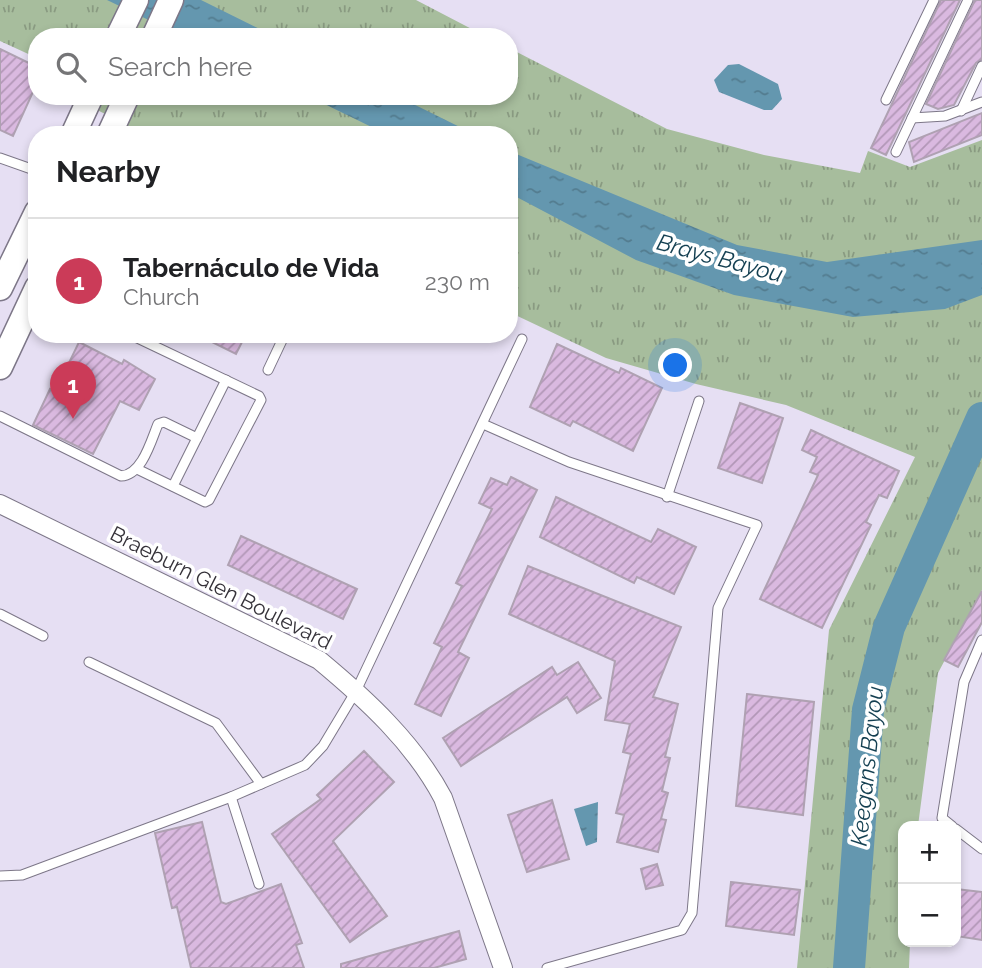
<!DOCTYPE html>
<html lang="en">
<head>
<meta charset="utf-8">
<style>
	body { margin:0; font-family:Raleway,sans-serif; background:#f2f2f2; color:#202124 }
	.controls { position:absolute; right:21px; bottom:21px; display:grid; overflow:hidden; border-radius:14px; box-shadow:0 4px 10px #0003 }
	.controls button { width:63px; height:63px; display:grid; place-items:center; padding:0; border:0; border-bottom:2px solid #e0e0e0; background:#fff; color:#202124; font:35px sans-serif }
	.you { position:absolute; left:676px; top:366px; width:24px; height:24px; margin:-18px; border:5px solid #fff; border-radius:50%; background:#1a73e8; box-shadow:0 0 0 10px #1a73e833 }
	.badge { display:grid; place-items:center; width:46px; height:46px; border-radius:50%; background:#cb3b58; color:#fff; font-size:23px; font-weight:700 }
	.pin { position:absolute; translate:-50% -58px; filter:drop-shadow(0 2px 4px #0008) }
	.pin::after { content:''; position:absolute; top:37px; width:24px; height:21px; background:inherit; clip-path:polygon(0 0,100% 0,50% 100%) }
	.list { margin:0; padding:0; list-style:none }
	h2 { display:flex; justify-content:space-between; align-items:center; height:91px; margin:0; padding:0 28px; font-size:30px }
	h2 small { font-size:23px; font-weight:400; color:#757577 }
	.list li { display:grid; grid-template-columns:46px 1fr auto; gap:21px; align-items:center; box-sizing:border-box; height:126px; padding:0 28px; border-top:2px solid #e0e0e0 }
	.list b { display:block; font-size:26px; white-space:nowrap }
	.list p { margin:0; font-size:23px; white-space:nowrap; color:#757577 }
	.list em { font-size:23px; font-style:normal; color:#757577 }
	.icon { flex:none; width:38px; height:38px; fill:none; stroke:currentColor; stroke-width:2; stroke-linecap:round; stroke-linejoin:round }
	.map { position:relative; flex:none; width:982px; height:968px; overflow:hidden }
	.search { position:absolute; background:#fff; box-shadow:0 4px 10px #0003; left:28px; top:28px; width:490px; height:77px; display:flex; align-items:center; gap:18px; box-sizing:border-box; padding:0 24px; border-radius:28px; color:#757577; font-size:26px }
	.panel { position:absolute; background:#fff; box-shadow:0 4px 10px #0003; left:28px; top:126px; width:490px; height:217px; border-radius:28px }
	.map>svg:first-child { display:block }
	.grass { fill:url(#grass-tufts) }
	.water { fill:url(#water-ripples) }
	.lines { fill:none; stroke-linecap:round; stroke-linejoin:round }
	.river { stroke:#6497af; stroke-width:32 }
	.building { fill:url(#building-hatch); stroke:#afa1b2; stroke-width:2 }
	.lane-casing { stroke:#7d7788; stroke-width:11 }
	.street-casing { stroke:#7d7788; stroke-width:20 }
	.secondary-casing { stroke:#7d7788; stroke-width:27 }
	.lane { stroke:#fff; stroke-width:9 }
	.street { stroke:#fff; stroke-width:18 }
	.secondary { stroke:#fff; stroke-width:24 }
	.labels { text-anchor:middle; stroke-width:7; stroke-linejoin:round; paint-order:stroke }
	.street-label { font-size:21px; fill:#353239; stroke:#fff }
	.water-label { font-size:23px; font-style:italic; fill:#133f51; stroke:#fff }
</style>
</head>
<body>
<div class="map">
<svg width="982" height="968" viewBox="0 0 982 968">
	<defs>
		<pattern id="grass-tufts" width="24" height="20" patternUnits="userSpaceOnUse" patternTransform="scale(1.75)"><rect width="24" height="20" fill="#a7bd9d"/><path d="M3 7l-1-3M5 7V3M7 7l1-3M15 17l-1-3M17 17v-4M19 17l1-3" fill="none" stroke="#899a81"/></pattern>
		<pattern id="water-ripples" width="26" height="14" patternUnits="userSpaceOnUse" patternTransform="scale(1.75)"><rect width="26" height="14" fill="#6497af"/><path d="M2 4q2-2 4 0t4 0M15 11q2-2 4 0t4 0" fill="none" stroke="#537c8f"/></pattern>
		<pattern id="building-hatch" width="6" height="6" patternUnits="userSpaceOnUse" patternTransform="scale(1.75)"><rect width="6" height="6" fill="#dab9e0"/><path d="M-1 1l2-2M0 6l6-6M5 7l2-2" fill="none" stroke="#b297b7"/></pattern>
	</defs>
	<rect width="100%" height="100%" fill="#e6dff3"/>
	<g class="grass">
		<path d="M 0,0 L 416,0 L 487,37 L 37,37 L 37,58 L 0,41 Z"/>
		<path d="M 509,48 L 667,129 L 764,155 L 860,173 L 868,151 L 910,167 L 982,140 L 982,590 L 938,673 L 918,826 L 903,826 L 903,942 L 910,942 L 909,968 L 797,968 L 829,630 L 915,457 L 786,405 L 696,384 L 606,358 L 509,312 L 509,135 L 146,135 L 70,96 L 509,96 Z"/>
	</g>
	<g class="water">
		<path d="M 107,0 L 201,0 L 276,37 L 184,37 Z"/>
		<path d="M 739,64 L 778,84 L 782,99 L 772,110 L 764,110 L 719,92 L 714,80 L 728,65 Z"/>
		<path d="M 308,96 L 397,96 L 476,135 L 388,135 Z"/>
		<path d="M 509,151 L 737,245 L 827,262 L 982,240 L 982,295 L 945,309 L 853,317 L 734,295 L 636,260 L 509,193 Z"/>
		<path d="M 598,802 L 597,842 L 586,846 L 574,809 Z"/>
	</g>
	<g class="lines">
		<path class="river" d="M 849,968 L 868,710 L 889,627 L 982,418"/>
	</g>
	<g class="building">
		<path d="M 941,0 L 960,0 L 886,155 L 871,148 Z"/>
		<path d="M 975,0 L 982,0 L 982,59 L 976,63 L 954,105 L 938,109 L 926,104 Z"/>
		<path d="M 0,49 L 37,67 L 37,83 L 13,136 L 0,130 Z"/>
		<path d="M 982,113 L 982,135 L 914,162 L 909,142 Z"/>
		<path d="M 196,334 L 246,334 L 236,354 Z"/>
		<path d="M 79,342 L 122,364 L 124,360 L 155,379 L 139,410 L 120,401 L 93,454 L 33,425 L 50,389 L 55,392 Z"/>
		<path d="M 557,344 L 619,373 L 621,368 L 662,388 L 633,451 L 573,421 L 570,426 L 530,407 Z"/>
		<path d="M 740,403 L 783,418 L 762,483 L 718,468 Z"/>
		<path d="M 811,430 L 899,471 L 887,498 L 879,495 L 866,522 L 871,525 L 822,628 L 760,599 L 818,475 L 810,472 L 817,457 L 802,450 Z"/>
		<path d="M 511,477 L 537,490 L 458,652 L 469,658 L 441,716 L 415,704 L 442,647 L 434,643 L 462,586 L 456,583 L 492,509 L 479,503 L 491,478 L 507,485 Z"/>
		<path d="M 556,497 L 651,542 L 658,529 L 696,547 L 674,594 L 637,577 L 634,583 L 540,537 Z"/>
		<path d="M 241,536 L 357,589 L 343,619 L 228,565 Z"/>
		<path d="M 528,566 L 681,627 L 653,697 L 678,704 L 665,757 L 670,758 L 662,791 L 668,793 L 661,819 L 666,820 L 658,852 L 617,842 L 624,815 L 616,813 L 631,754 L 623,752 L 630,724 L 605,720 L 615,661 L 509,614 Z"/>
		<path d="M 982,591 L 982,622 L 958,667 L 944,660 Z"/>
		<path d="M 578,662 L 601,698 L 577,713 L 567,697 L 461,766 L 443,738 L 552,667 L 557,675 Z"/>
		<path d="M 747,694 L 814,702 L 803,815 L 736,806 Z"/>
		<path d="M 364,751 L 394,782 L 333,841 L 387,916 L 350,942 L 272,834 L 321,799 L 317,795 Z"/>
		<path d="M 552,800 L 569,859 L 527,872 L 508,815 Z"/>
		<path d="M 202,822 L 221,902 L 226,904 L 281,884 L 302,943 L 296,945 L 304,968 L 191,968 L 177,907 L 172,908 L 155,833 Z"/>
		<path d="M 657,864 L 663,885 L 646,889 L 641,869 Z"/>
		<path d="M 731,882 L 800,890 L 794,935 L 726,926 Z"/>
		<path d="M 956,889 L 982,892 L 982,940 L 956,936 Z"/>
		<path d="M 459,931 L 466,959 L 434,968 L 341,968 L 341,964 Z"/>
	</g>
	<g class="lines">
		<g class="lane-casing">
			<g id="lane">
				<path d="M 886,100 L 934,0"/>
				<path d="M 961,111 L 982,66"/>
				<path d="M 912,118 L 945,116 L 982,102"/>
				<path d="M 896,152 L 968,0"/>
				<path d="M 0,158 L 37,171"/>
				<path d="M 129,334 L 259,396 L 261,400 L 209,500 L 205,502 L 137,469"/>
				<path d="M 268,370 L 285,334"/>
				<path d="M 0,416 L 121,476 C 142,475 151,441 158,424 L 164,422 L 197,438 L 226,380"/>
				<path d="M 483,424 L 569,462 L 757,525 L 718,608 L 692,913 L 682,930 L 547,968"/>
				<path d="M 173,486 L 197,438"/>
				<path d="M 667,497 L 699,401"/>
				<path d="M 0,614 L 43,636"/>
				<path d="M 89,662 L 216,723 L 261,784"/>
				<path d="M 231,797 L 259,884"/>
				<path d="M 952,826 L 942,818 L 964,682 L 982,640"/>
				<path d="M 956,829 L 982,849"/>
				<path d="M 0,876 L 22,875 L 231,797 L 305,765 L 323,746 L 356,691 L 522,339"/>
			</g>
		</g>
		<g class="street-casing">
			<path id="street" d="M 0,504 L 319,660 C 366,699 414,743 443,798 L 503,968"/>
		</g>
		<g class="secondary-casing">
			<g id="secondary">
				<path d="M 118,37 L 136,0"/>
				<path d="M 154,37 L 171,0"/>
				<path d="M 73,135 L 91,96"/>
				<path d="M 109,135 L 127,96"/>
				<path d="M 0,288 L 37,212"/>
				<path d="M 0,367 L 37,288"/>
			</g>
		</g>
		<use href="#lane" class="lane"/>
		<use href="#street" class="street"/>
		<use href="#secondary" class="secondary"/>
	</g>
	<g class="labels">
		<g class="street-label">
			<text transform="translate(221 588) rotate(27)" y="7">Braeburn Glen Boulevard</text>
		</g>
		<g class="water-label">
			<text transform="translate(720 258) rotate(15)" y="8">Brays Bayou</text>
			<text transform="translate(867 766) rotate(-84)" y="8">Keegans Bayou</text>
		</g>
	</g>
</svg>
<div class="controls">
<button>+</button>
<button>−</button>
</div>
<div class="you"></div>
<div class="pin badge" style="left:73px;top:419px">1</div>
<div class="search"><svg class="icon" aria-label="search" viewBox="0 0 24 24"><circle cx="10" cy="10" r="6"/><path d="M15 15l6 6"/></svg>Search here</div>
<section class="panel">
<h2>Nearby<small></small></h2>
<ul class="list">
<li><span class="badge">1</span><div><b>Tabernáculo de Vida</b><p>Church</p></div><em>230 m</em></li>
</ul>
</section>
</div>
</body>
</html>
